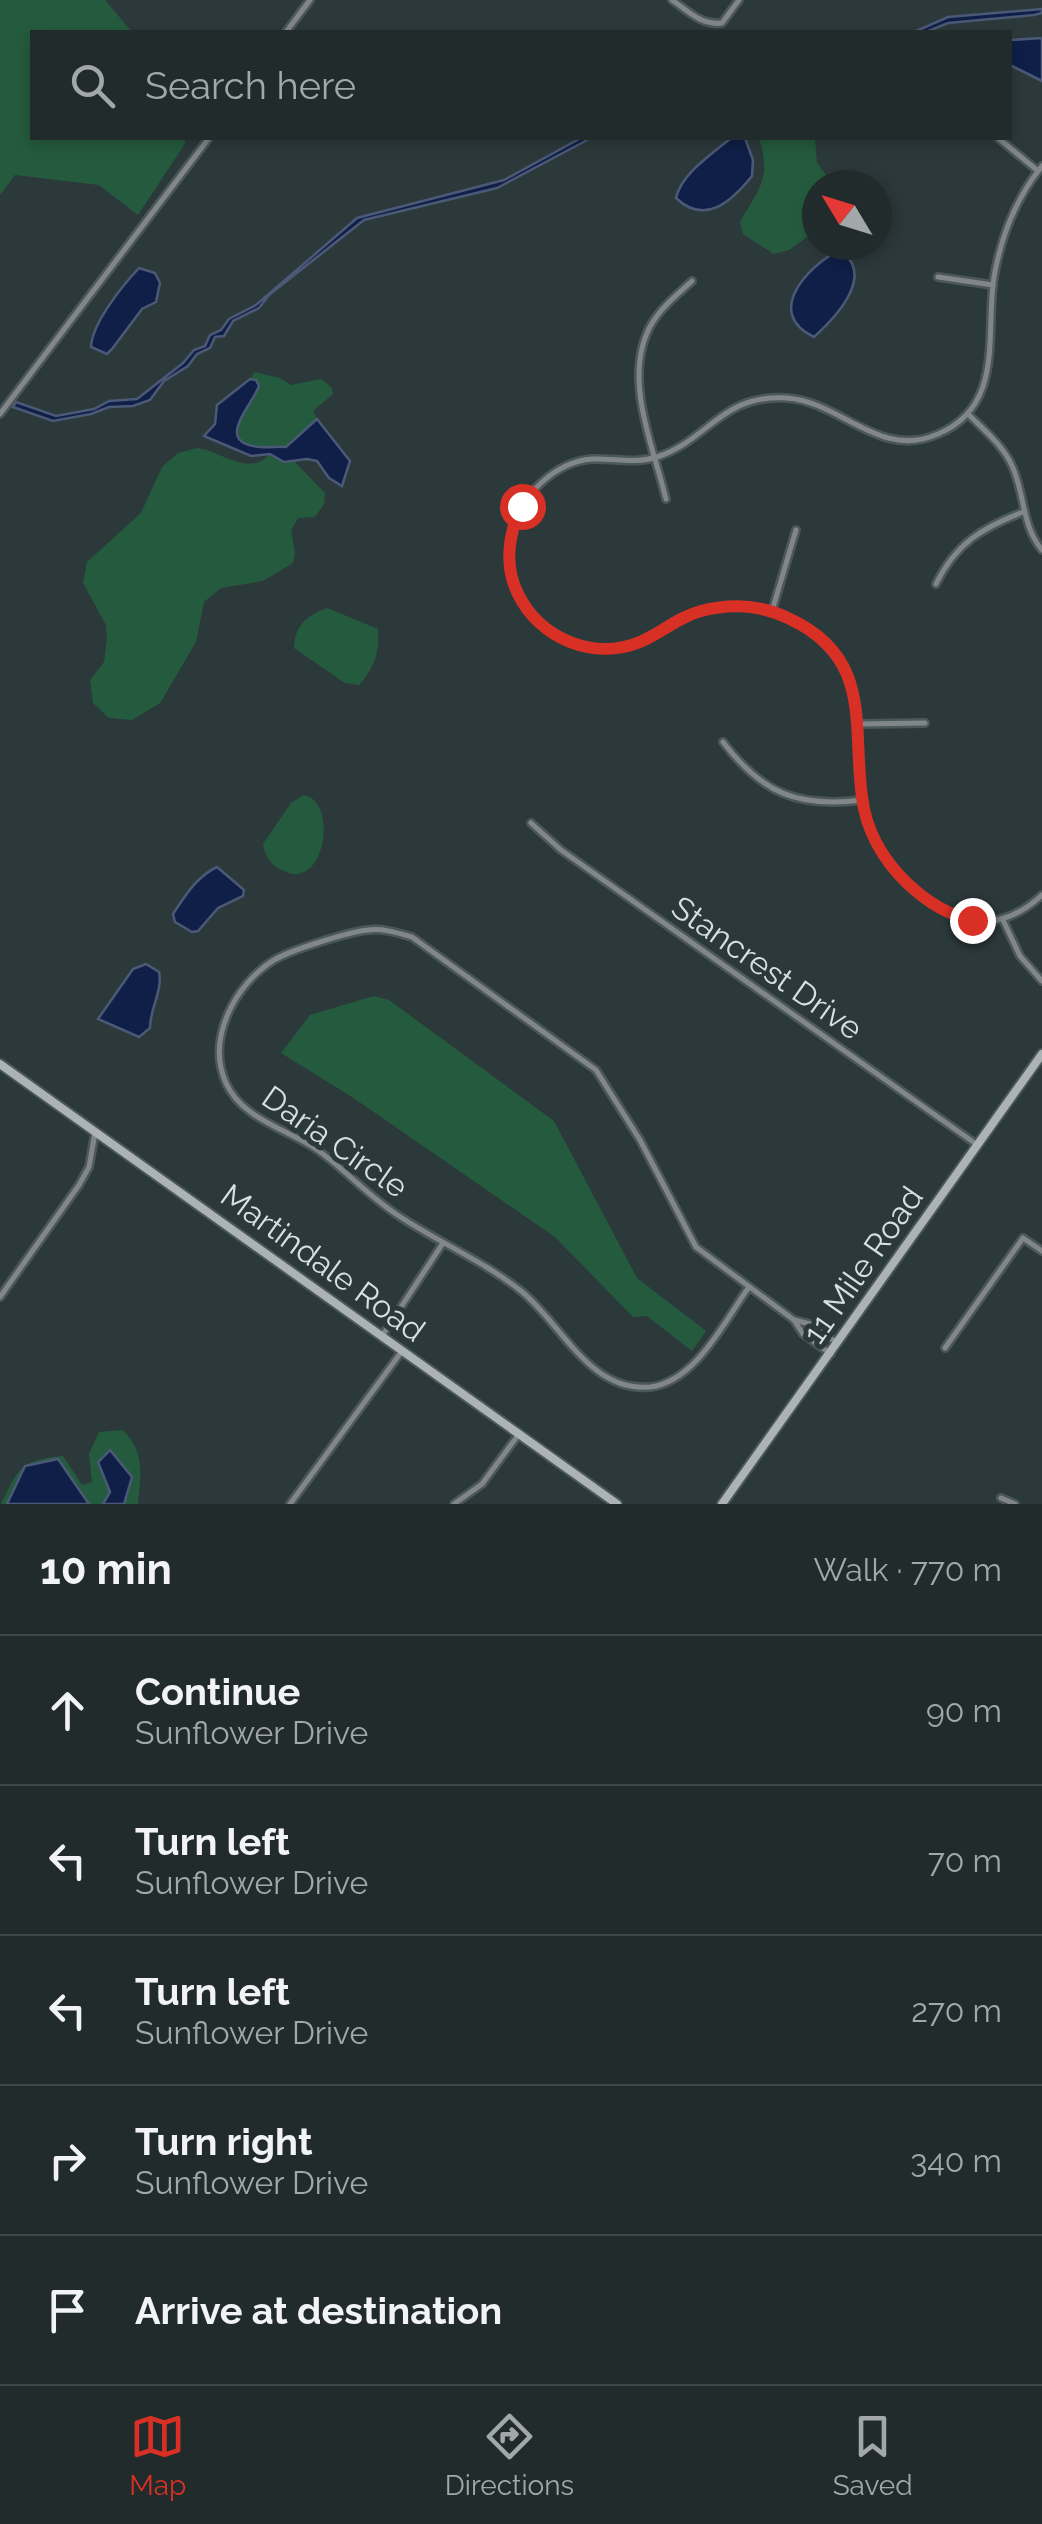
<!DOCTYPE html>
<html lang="en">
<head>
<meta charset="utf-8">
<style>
	body { margin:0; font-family:Raleway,sans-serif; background:#2d3738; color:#f1f3f6 }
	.compass { position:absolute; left:802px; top:170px; width:90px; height:90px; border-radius:50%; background:#212b2c; box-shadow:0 5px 15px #0003; rotate:308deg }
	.stop { position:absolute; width:30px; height:30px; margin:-22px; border:8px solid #d93025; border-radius:50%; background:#fff }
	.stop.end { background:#d93025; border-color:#fff; box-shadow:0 2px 10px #0008 }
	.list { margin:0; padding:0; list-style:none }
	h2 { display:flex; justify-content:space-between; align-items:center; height:130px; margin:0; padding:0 40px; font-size:42px }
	h2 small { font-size:32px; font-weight:400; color:#a2a7a9 }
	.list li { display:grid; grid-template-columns:65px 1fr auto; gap:30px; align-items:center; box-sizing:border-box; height:150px; padding:0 40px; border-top:2px solid #3e4748 }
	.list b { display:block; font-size:38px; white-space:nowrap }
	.list p { margin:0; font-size:32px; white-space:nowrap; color:#a2a7a9 }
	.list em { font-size:32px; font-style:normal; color:#a2a7a9 }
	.icon { flex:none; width:55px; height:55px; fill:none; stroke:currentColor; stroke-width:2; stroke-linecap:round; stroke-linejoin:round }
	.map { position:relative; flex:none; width:1042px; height:1504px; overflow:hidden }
	.search { position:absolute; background:#212b2c; box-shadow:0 5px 15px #0003; left:30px; right:30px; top:30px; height:110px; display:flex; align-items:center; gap:25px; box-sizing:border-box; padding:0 35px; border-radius:0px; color:#a2a7a9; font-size:38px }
	.sheet { height:880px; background:#212b2c }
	nav { display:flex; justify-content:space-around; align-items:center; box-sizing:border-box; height:140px; border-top:2px solid #3e4748; background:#212b2c; font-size:28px; color:#a2a7a9 }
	nav a { display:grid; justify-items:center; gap:5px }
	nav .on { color:#d93025 }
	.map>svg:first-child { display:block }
	.green { fill:#245b3e }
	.water { fill:#0f1f48; stroke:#4b5976; stroke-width:2.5 }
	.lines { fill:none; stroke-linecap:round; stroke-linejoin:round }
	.street-casing { stroke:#4b5759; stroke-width:10 }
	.secondary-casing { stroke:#4b5759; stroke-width:12 }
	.street { stroke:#818689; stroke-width:5 }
	.secondary { stroke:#abb3b8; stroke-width:8 }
	.route { stroke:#d93025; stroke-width:12 }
	.labels { text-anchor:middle; stroke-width:10; stroke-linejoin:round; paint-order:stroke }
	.street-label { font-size:32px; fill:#d8dfe1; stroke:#2c393b }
</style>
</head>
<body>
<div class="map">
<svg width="1042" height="1504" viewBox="0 0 1042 1504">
	<rect width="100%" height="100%" fill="#2c393b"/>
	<g class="green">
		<path d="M 0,0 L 105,0 L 132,32 L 32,32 L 32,138 L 181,138 L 186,142 L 138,215 L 99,185 L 15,175 L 0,195 Z"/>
		<path d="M 759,138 L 815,138 L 817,163 L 834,185 L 817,185 L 817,230 L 789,250 L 774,254 L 743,234 L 740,222 C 759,188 772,179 759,138 Z"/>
		<path d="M 254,372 L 280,378 L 291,385 L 321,379 L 332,388 L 333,394 L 313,411 L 317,419 L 286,448 C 277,446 269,448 261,447 C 212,443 252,406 259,386 L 256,380 L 251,379 Z"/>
		<path d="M 197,448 C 222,451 249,478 270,454 L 284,462 L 293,460 L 325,493 L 324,504 L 315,517 L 298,518 L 291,530 L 295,553 L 293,563 L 263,581 L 221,588 L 204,602 L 196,642 L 160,703 L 132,720 L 109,718 L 93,703 L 90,680 L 104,662 L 107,639 L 106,625 L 83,583 L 87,562 L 141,513 L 162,467 L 178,453 Z"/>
		<path d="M 327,608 L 378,629 C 380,651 374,669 359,685 L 345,683 L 294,648 C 295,624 307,616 327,608 Z"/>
		<path d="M 304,795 C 340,802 324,897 280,869 C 269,863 265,855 263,844 L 291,803 Z"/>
		<path d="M 374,996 L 389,1000 L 554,1121 L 637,1278 L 706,1331 L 692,1351 L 647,1316 L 633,1317 L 555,1237 L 352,1097 L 281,1053 L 310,1015 Z"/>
		<path d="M 123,1430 C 145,1453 141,1474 138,1504 L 124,1504 L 128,1495 L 110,1492 L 103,1504 L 89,1504 L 58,1459 L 25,1466 L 7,1504 L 1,1504 C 19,1467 21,1460 63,1456 L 82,1485 L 92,1482 L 89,1454 L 99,1432 Z"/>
	</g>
	<g class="water">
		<path d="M 1042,9 L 1042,13 L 1034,15 L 948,23 L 926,32 L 914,32 L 948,17 Z"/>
		<path d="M 1042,38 L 1042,81 L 1010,65 L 1010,40 Z"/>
		<path d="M 581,138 L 591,138 L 497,188 L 364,220 L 269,295 L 259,308 L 233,321 L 224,336 L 215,337 L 210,348 L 197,354 L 188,366 L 164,381 L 150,400 L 133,406 L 109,407 L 91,414 L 53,421 L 13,407 L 16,402 L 56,416 L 94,409 L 109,401 L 137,399 L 183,363 L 194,350 L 205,346 L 210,335 L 221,330 L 229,319 L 256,305 L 357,218 L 504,180 Z"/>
		<path d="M 731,138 L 745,138 L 753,160 L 752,176 C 732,201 705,226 676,198 C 682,173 712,154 731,138 Z"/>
		<path d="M 839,250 C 877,274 836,317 814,337 C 764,313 807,267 839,250 Z"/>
		<path d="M 139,268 L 155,273 L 160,283 L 156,302 L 142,309 L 112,349 L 107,354 L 91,347 C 92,323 123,285 139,268 Z"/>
		<path d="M 250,379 L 256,380 L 259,386 C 252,406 212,444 261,447 C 269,448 277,446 286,447 L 317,419 L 350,461 L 342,486 L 329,478 L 317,461 L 307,459 L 284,462 L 270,454 L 251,456 L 204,436 L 215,424 L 217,405 Z"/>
		<path d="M 217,867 L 244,890 L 243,896 L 218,908 L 198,931 L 192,932 L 175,922 L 173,914 C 185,896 197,876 217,867 Z"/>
		<path d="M 146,964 L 159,972 C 163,991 150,1007 150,1028 L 139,1037 L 98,1019 L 133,969 Z"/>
		<path d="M 110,1450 L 132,1477 L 124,1504 L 103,1504 L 110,1492 L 98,1462 Z"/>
		<path d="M 58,1459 L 89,1504 L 7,1504 L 25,1466 Z"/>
	</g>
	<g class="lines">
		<g class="street-casing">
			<g id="street">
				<path d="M 672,0 C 688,11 702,26 722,23 L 739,0"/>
				<path d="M 286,32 L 310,0"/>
				<path d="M 998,138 L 1038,171"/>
				<path d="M 1042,166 C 1016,198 1001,237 994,277 C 985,334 1005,406 938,434 C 879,460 842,402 787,398 C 721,394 709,440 657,457 C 635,464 614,458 592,459 C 555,462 521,495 512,530 C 497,592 547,651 610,649 C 637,648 654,633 676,621 C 723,596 782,604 820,639 C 872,686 853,739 862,798 C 869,848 907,896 953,915 C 987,929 1016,919 1042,895"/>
				<path d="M 938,277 L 993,285"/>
				<path d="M 0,414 L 209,138"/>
				<path d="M 968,414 C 985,431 1004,446 1013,468 C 1025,496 1022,526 1042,550"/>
				<path d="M 666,499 C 654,449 625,384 647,333 C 656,311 676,296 692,281"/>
				<path d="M 936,584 C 956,543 982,528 1023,512"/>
				<path d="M 772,611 L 796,530"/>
				<path d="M 860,724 L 925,723"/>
				<path d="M 723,742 C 762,793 797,808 862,800"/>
				<path d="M 531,823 L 561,850 L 976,1144"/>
				<path d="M 1003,920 L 1020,956 L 1042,981"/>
				<path d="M 749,1287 C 725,1320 696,1382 650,1387 C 589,1392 562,1324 521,1291 C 485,1262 438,1242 399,1216 C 369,1197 345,1169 316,1149 C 287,1129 242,1119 226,1083 C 206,1039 235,984 274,960 C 291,950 348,932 368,930 C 383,928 398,933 412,937 L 596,1070 L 640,1140 L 696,1247 L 794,1320 L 810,1324 L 836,1342"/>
				<path d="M 0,1297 L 79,1185 L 89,1167 L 95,1133"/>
				<path d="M 794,1320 L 803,1334 L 831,1354"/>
				<path d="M 382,1336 L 443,1243"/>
				<path d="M 945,1348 L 1023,1238 L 1042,1251"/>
				<path d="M 1001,1498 L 1015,1504"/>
				<path d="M 290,1504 L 402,1351"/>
				<path d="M 454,1504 L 482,1484 L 519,1434"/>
			</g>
		</g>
		<g class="secondary-casing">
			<g id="secondary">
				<path d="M 0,1064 L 617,1504"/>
				<path d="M 722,1504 L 1042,1054"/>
			</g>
		</g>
		<use href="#street" class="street"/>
		<use href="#secondary" class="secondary"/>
	</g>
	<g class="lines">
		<path class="route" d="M 522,506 C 508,534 504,566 518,594 C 540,639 594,661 640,642 C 662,633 678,617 701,611 C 731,603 762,605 790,619 C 873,658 852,725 862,797 C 866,830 883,860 907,883 C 925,900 947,915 972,920"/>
	</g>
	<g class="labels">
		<g class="street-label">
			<text transform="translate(767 968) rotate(35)" y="11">Stancrest Drive</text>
			<text transform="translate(335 1142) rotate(35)" y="11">Daria Circle</text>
			<text transform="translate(323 1263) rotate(36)" y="11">Martindale Road</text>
			<text transform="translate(863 1265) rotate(-55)" y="11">11 Mile Road</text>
		</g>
	</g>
</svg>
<svg class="compass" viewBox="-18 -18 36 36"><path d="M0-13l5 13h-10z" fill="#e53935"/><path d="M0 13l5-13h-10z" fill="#a2a7a9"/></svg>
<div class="stop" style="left:522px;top:506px"></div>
<div class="stop end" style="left:972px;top:920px"></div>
<div class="search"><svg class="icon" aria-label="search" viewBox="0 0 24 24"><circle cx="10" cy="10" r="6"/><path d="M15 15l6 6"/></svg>Search here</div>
</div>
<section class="sheet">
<h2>10 min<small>Walk · 770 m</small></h2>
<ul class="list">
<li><svg class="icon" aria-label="ahead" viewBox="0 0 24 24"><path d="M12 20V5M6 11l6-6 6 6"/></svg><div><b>Continue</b><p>Sunflower Drive</p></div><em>90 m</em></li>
<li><svg class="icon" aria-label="left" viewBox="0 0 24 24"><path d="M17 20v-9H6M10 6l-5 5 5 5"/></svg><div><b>Turn left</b><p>Sunflower Drive</p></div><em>70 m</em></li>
<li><svg class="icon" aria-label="left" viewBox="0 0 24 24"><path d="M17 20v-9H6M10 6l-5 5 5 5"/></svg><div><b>Turn left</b><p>Sunflower Drive</p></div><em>270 m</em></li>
<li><svg class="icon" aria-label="right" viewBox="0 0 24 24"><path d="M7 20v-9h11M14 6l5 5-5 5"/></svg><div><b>Turn right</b><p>Sunflower Drive</p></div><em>340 m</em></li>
<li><svg class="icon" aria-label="arrive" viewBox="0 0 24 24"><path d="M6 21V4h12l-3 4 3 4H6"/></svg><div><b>Arrive at destination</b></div></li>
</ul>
</section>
<nav>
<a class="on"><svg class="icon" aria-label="map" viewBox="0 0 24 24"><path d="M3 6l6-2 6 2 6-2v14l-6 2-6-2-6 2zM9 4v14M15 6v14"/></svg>Map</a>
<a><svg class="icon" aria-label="directions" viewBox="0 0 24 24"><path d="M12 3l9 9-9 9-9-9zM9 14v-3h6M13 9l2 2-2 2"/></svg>Directions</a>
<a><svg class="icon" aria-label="saved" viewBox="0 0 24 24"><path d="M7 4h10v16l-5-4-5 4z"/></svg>Saved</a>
</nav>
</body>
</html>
